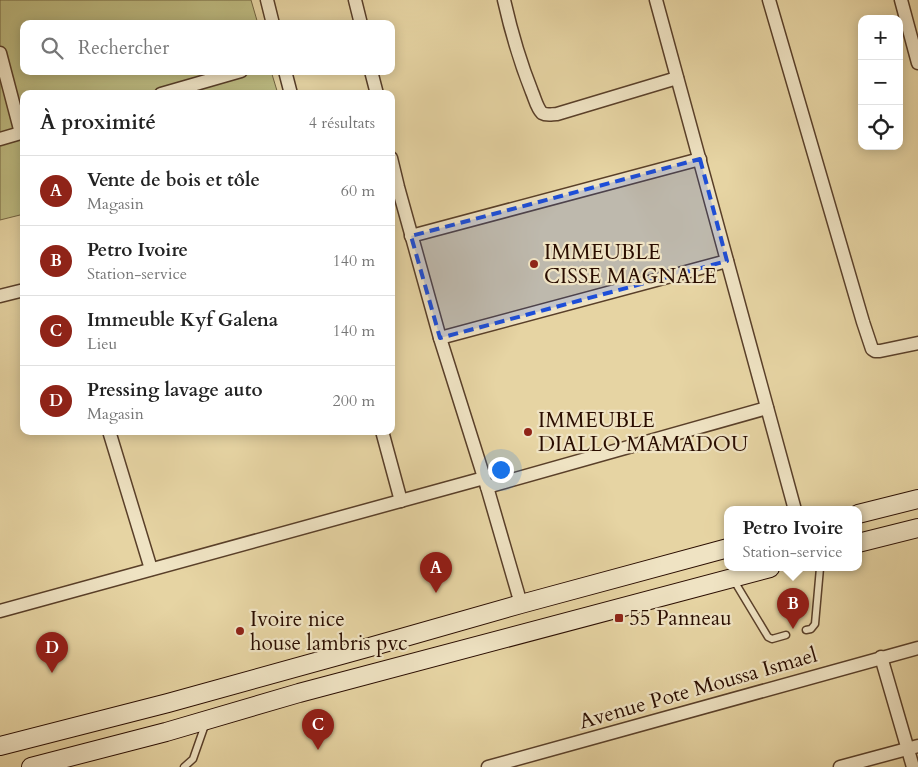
<!DOCTYPE html>
<html lang="fr">
<head>
<meta charset="utf-8">
<style>
	body { margin:0; font-family:Cardo,serif; background:#f6f6f6; color:#222 }
	.controls { position:absolute; right:15px; top:15px; display:grid; overflow:hidden; border-radius:10px; box-shadow:0 2px 12px #0003 }
	.controls button { width:45px; height:45px; display:grid; place-items:center; padding:0; border:0; border-bottom:1px solid #e0e0e0; background:#fff; color:#222; font:25px sans-serif }
	.you { position:absolute; left:500px; top:469px; width:18px; height:18px; margin:-12px; border:4px solid #fff; border-radius:50%; background:#1a73e8; box-shadow:0 0 0 8px #1a73e833 }
	.badge { display:grid; place-items:center; width:32px; height:32px; border-radius:50%; background:#8f2418; color:#fff; font-size:16px; font-weight:700 }
	.pin { position:absolute; translate:-50% -41px; filter:drop-shadow(0 1px 2px #0008) }
	.pin::after { content:''; position:absolute; top:26px; width:18px; height:15px; background:inherit; clip-path:polygon(0 0,100% 0,50% 100%) }
	.popup { position:absolute; left:724px; top:506px; width:138px; height:65px; box-sizing:border-box; display:grid; place-content:center; border-radius:10px; background:#fff; filter:drop-shadow(0 1px 4px #0005); font-size:16px; white-space:nowrap; color:#767676 }
	.popup b { font-size:19px; color:#222 }
	.popup::after { content:''; position:absolute; left:50%; top:100%; margin-left:-10px; border:10px solid transparent; border-top-color:#fff }
	.list { margin:0; padding:0; list-style:none }
	h2 { display:flex; justify-content:space-between; align-items:center; height:65px; margin:0; padding:0 20px; font-size:21px }
	h2 small { font-size:16px; font-weight:400; color:#767676 }
	.list li { display:grid; grid-template-columns:32px 1fr auto; gap:15px; align-items:center; box-sizing:border-box; height:70px; padding:0 20px; border-top:1px solid #e0e0e0 }
	.list b { display:block; font-size:19px; white-space:nowrap }
	.list p { margin:0; font-size:16px; white-space:nowrap; color:#767676 }
	.list em { font-size:16px; font-style:normal; color:#767676 }
	.icon { flex:none; width:28px; height:28px; fill:none; stroke:currentColor; stroke-width:2; stroke-linecap:round; stroke-linejoin:round }
	.map { position:relative; flex:none; width:918px; height:767px; overflow:hidden }
	.search { position:absolute; background:#fff; box-shadow:0 2px 12px #0003; left:20px; top:20px; width:375px; height:55px; display:flex; align-items:center; gap:12px; box-sizing:border-box; padding:0 18px; border-radius:10px; color:#767676; font-size:19px }
	.panel { position:absolute; background:#fff; box-shadow:0 2px 12px #0003; left:20px; top:90px; width:375px; height:345px; border-radius:10px }
	.map>svg:first-child { display:block }
	.green { fill:#bdba80; stroke:#746440 }
	.lines { fill:none; stroke-linecap:round; stroke-linejoin:round }
	.lane-casing { stroke:#593f29; stroke-width:9 }
	.street-casing { stroke:#593f29; stroke-width:15 }
	.secondary-casing { stroke:#2a0d00; stroke-width:20 }
	.lane { stroke:#efe3c3; stroke-width:6 }
	.street { stroke:#efe3c3; stroke-width:12 }
	.secondary { stroke:#efe3c3; stroke-width:18 }
	.marked { fill:#1d4ed8; fill-opacity:0.2; stroke:#1d4ed8; stroke-width:4; stroke-dasharray:10 6; stroke-linejoin:round }
	.poi-dot { fill:#8f2418; stroke:#efe3c3; stroke-width:2 }
	.labels { text-anchor:middle; stroke-width:4.5; stroke-linejoin:round; paint-order:stroke }
	.poi-label { font-size:21px; fill:#2a0d00; stroke:#efe3c3; text-anchor:start }
	.street-label { font-size:21px; fill:#2a0d00; stroke:#efe3c3 }
</style>
</head>
<body>
<div class="map">
<svg width="918" height="767" viewBox="0 0 918 767">
	<rect width="100%" height="100%" fill="#e6d4a3"/>
	<filter id="stains"><feTurbulence type="fractalNoise" baseFrequency=".004" numOctaves="4"/><feColorMatrix values="0 0 0 0 .2 0 0 0 0 .09 0 0 0 0 .02 0 0 0 .5 -.17"/></filter>
	<radialGradient id="worn" r=".72"><stop offset=".6" stop-color="#630" stop-opacity="0"/><stop offset="1" stop-color="#630" stop-opacity=".3"/></radialGradient>
	<path class="green" d="M 0,0 L 251,0 L 258,24 L 24,24 L 24,71 L 271,71 L 278,94 L 24,94 L 24,214 L 0,220 Z"/>
	<g class="lines">
		<g class="lane-casing">
			<g id="lane">
				<path d="M 733,579 L 768,637 L 772,639 L 786,635"/>
				<path d="M 806,630 L 811,629 L 815,624 L 820,568"/>
				<path d="M 184,767 L 193,759 L 206,722"/>
			</g>
		</g>
		<g class="street-casing">
			<g id="street">
				<path d="M 267,0 L 273,24"/>
				<path d="M 355,0 L 361,24"/>
				<path d="M 504,0 C 511,31 520,62 532,92 C 535,99 537,108 542,113 C 547,116 552,114 557,114 L 677,78"/>
				<path d="M 656,0 L 795,510"/>
				<path d="M 769,0 L 863,322 L 872,349 L 875,351 L 880,351 L 918,343"/>
				<path d="M 901,0 L 918,63"/>
				<path d="M 0,53 L 21,133"/>
				<path d="M 285,71 L 291,94"/>
				<path d="M 371,71 L 377,94"/>
				<path d="M 161,94 L 241,71"/>
				<path d="M 0,139 L 24,132"/>
				<path d="M 391,158 L 398,187 L 440,338 L 487,487 L 521,604"/>
				<path d="M 411,236 L 700,159"/>
				<path d="M 0,296 L 24,290"/>
				<path d="M 440,338 L 727,261"/>
				<path d="M 109,431 L 151,569"/>
				<path d="M 382,431 L 401,501"/>
				<path d="M 487,487 L 767,408"/>
				<path d="M 0,611 L 484,478"/>
				<path d="M 881,657 L 913,767"/>
				<path d="M 488,767 L 918,648"/>
				<path d="M 840,767 L 918,746"/>
			</g>
		</g>
		<g class="secondary-casing">
			<g id="secondary">
				<path d="M 858,514 L 918,499"/>
				<path d="M 858,543 L 918,528"/>
				<path d="M 0,746 L 168,703 L 370,647 L 521,604 L 728,548"/>
				<path d="M 31,767 L 166,732 L 299,693 L 770,568"/>
			</g>
		</g>
		<use href="#lane" class="lane"/>
		<use href="#street" class="street"/>
		<use href="#secondary" class="secondary"/>
	</g>
	<path class="marked" d="M 700,159 L 727,261 L 440,338 L 411,236 Z"/>
	<g class="poi-dot">
		<circle cx="534" cy="264" r="5"/>
		<circle cx="528" cy="432" r="5"/>
		<rect x="614" y="613" width="10" height="10" rx="2.5"/>
		<circle cx="240" cy="631" r="5"/>
	</g>
	<g class="labels">
		<g class="poi-label">
			<text x="544" y="259">IMMEUBLE<tspan x="544" dy="24">CISSE MAGNALE</tspan></text>
			<text x="538" y="427">IMMEUBLE<tspan x="538" dy="24">DIALLO MAMADOU</tspan></text>
			<text x="629" y="625">55 Panneau</text>
			<text x="250" y="626">Ivoire nice<tspan x="250" dy="24">house lambris pvc</tspan></text>
		</g>
		<g class="street-label">
			<text transform="translate(698 688) rotate(-16)" y="7">Avenue Pote Moussa Ismael</text>
		</g>
	</g>
	<rect width="100%" height="100%" filter="url(#stains)"/>
	<rect width="100%" height="100%" fill="url(#worn)"/>
</svg>
<div class="controls">
<button>+</button>
<button>−</button>
<button><svg class="icon" aria-label="locate" viewBox="0 0 24 24"><circle cx="12" cy="12" r="6"/><path d="M12 2v4M12 18v4M2 12h4M18 12h4"/></svg></button>
</div>
<div class="you"></div>
<div class="pin badge" style="left:436px;top:593px">A</div>
<div class="pin badge" style="left:793px;top:629px">B</div>
<div class="popup"><b>Petro Ivoire</b>Station-service</div>
<div class="pin badge" style="left:318px;top:750px">C</div>
<div class="pin badge" style="left:52px;top:673px">D</div>
<div class="search"><svg class="icon" aria-label="search" viewBox="0 0 24 24"><circle cx="10" cy="10" r="6"/><path d="M15 15l6 6"/></svg>Rechercher</div>
<section class="panel">
<h2>À proximité<small>4 résultats</small></h2>
<ul class="list">
<li><span class="badge">A</span><div><b>Vente de bois et tôle</b><p>Magasin</p></div><em>60 m</em></li>
<li><span class="badge">B</span><div><b>Petro Ivoire</b><p>Station-service</p></div><em>140 m</em></li>
<li><span class="badge">C</span><div><b>Immeuble Kyf Galena</b><p>Lieu</p></div><em>140 m</em></li>
<li><span class="badge">D</span><div><b>Pressing lavage auto</b><p>Magasin</p></div><em>200 m</em></li>
</ul>
</section>
</div>
</body>
</html>
